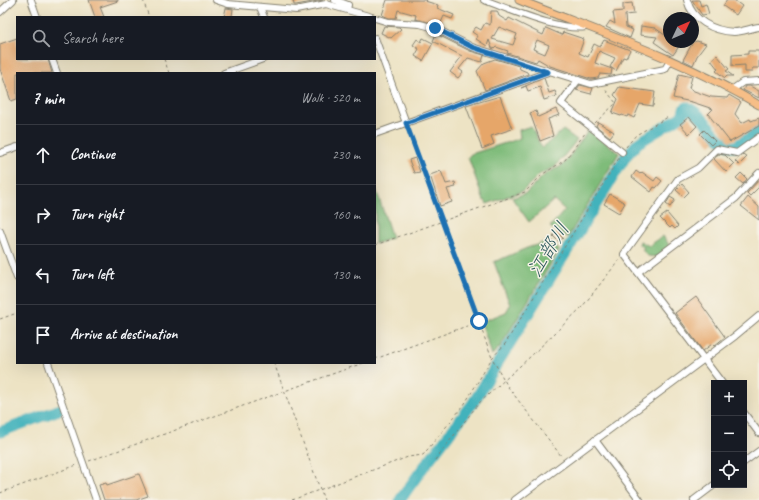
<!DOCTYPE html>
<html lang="en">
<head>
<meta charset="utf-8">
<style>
	body { margin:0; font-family:Caveat,"Klee One",sans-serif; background:#242831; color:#f1f3f6 }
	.controls { position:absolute; right:12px; bottom:12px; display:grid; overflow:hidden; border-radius:0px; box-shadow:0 4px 16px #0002 }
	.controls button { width:36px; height:36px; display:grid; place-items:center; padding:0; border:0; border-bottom:1px solid #363941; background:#171b24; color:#f1f3f6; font:20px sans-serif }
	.compass { position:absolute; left:663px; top:12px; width:36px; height:36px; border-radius:50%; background:#171b24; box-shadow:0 4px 16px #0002; rotate:46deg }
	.stop { position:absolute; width:12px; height:12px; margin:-9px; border:3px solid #1f6fb2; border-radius:50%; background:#fff }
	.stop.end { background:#1f6fb2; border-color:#fff; box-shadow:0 1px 4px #0008 }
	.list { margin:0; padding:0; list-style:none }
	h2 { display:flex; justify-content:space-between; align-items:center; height:52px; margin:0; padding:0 16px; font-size:17px }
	h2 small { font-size:13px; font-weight:400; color:#9ea1a6 }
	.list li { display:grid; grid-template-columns:26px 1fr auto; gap:12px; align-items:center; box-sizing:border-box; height:60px; padding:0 16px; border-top:1px solid #363941 }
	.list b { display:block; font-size:15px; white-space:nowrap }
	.list em { font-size:13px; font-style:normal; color:#9ea1a6 }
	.icon { flex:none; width:22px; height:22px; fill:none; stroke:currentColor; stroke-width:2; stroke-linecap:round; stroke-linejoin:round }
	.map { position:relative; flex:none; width:759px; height:500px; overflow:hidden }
	.search { position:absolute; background:#171b24; box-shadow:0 4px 16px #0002; left:16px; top:16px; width:360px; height:44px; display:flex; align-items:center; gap:10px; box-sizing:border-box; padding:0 14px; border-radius:0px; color:#9ea1a6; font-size:15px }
	.panel { position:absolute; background:#171b24; box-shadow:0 4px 16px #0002; left:16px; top:72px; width:360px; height:292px; border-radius:0px }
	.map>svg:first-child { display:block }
	.forest { fill:#7fbc7a; stroke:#4e6c4b }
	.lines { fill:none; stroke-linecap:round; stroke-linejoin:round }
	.river { stroke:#43b2bc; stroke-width:11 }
	.building { fill:#e6a669; fill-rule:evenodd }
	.minor-casing { stroke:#848070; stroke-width:8 }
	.major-casing { stroke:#848070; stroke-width:9 }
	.path { stroke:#848070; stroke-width:1; stroke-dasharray:3 3; stroke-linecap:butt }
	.minor { stroke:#fff; stroke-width:6 }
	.major { stroke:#f6be87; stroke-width:7 }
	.route { stroke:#1f6fb2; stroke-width:5 }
	.labels { text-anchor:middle; stroke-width:3; stroke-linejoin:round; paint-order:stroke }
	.water-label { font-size:20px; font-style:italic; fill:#2c585c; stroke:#f7f3e8 }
</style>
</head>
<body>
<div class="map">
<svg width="759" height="500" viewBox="0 0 759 500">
	<rect width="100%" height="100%" fill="#f7f3e8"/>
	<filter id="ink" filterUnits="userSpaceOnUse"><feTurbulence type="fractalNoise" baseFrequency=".025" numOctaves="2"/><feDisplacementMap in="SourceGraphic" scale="8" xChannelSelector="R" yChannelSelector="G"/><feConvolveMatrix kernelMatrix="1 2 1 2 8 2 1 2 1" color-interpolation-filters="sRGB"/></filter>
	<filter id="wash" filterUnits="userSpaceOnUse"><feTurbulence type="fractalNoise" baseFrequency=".012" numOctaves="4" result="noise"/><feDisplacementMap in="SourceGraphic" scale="16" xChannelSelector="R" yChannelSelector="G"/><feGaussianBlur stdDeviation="0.9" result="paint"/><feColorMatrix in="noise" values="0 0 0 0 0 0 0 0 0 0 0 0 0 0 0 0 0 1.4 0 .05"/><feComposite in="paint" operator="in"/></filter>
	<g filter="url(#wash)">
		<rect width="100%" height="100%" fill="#ede3c4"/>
		<g class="forest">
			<path d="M 531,126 L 542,148 L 563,130 L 577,140 L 555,167 L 540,174 L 523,191 L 487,204 L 485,200 L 484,201 L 468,157 L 471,154 L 515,140 L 520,138 L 519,130 Z"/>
			<path d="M 588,131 L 591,131 L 619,153 L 568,237 L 550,227 L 565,210 L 554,200 L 529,222 L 512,198 L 526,193 L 544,175 L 563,165 Z"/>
			<path d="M 376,189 L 392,238 L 375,244 L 375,190 Z"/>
			<path d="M 663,236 L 670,246 L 659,257 L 648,256 L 642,250 L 644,247 L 639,245 L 640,241 L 649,246 Z"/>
			<path d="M 549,241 L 559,250 L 500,347 L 492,355 L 481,322 L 506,312 L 510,305 L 494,262 L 527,248 Z"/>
		</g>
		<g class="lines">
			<g class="river">
				<path d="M 0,432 L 61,409"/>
				<path d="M 400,500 L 420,472 L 473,403 L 626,156 L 638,143 L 682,116 L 684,109 L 687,107 C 707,115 714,142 734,147 L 759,132"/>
			</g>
		</g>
		<g id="blocks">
			<g class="building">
				<path d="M 89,0 L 118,0 L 118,1 L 100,7 L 104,17 L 95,17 Z"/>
				<path d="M 293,0 L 323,0 L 296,5 L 294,5 Z"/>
				<path d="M 387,0 L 426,0 L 425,1 L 438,5 L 437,8 L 454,15 L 452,19 L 444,16 L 440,25 L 415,19 L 416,15 L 398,10 L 396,18 L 389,18 L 382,15 Z"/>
				<path d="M 692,0 L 699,0 L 701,6 L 706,4 L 709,14 L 702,15 Z"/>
				<path d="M 727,0 L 734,0 L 742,6 L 736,15 L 723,6 Z"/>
				<path d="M 632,3 L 634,14 L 625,15 L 626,27 L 633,30 L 630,38 L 606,27 L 610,21 L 615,24 L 613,12 L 623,11 L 623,4 Z"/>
				<path d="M 226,8 L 233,9 L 232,16 L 224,17 Z"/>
				<path d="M 491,11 L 497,11 L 499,16 L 507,21 L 509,18 L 543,35 L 546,28 L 562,35 L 563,32 L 584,39 L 579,53 L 588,57 L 594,44 L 600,47 L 604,40 L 630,50 L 626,58 L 623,57 L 616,71 L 610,67 L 615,58 L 599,51 L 595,63 L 612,69 L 611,75 L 600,74 L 598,78 L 591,79 L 550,66 L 538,59 L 536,62 L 507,53 L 508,51 L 496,47 L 494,49 L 492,48 L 489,40 L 487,46 L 476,39 L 478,36 L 472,32 L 476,27 L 481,30 L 485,23 L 490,25 ZM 499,27 L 517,34 L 513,45 L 492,39 ZM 537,40 L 549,45 L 545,54 L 533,49 Z"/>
				<path d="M 384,26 L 399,27 L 401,29 L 391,38 L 381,33 Z"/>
				<path d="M 641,26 L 655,28 L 669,38 L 669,42 L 682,42 L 673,55 L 654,42 L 657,37 L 640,35 Z"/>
				<path d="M 436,34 L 470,51 L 484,55 L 482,62 L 468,58 L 459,69 L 463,72 L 458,78 L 450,72 L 462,56 L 433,41 Z"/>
				<path d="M 17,38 L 17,59 L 48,59 L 52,73 L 17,73 L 17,99 L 11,101 L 0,69 L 0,44 Z"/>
				<path d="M 423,38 L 433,43 L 423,61 L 415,56 L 419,49 L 413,45 L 417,39 L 421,42 Z"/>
				<path d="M 697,41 L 706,44 L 697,56 L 693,65 L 683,60 L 693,42 Z"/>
				<path d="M 748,51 L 759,51 L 759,68 L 752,68 L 752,72 L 745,72 L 745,65 L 732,66 L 732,55 L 748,54 Z"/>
				<path d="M 717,55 L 729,69 L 726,71 L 733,76 L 727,76 L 725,78 L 716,71 L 718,69 L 711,60 Z"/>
				<path d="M 495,59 L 519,66 L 520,69 L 527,72 L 528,74 L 485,90 L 477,71 L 484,63 Z"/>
				<path d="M 679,74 L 692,77 L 689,88 L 694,91 L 711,97 L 727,98 L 729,95 L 741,102 L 735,114 L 742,123 L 750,119 L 751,121 L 759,118 L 759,126 L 730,142 L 708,114 L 713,109 L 692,102 L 673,98 Z"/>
				<path d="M 544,78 L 549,93 L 555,91 L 557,96 L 544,100 L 540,87 L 528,91 L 526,86 L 521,88 Z"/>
				<path d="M 580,85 L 593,88 L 591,94 L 576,90 Z"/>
				<path d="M 745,86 L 750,86 L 759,91 L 759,98 L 743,90 Z"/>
				<path d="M 619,87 L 655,92 L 653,106 L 640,104 L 634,118 L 628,115 L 627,117 L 622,115 L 621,116 L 612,113 L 618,99 L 614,95 Z"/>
				<path d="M 500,96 L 512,129 L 491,136 L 494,144 L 482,149 L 466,106 Z"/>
				<path d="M 556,109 L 559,115 L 548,119 L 553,136 L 540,141 L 530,113 L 536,111 L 538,117 Z"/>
				<path d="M 689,117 L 697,126 L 689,134 L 680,124 Z"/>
				<path d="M 598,122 L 614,132 L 610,137 L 596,126 Z"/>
				<path d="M 704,130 L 715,141 L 711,145 L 700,134 Z"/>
				<path d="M 718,154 L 725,155 L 734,164 L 726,172 L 714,159 Z"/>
				<path d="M 743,154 L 747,157 L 739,165 L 735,161 Z"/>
				<path d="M 415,158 L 420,172 L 414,173 L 409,160 Z"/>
				<path d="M 441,171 L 446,184 L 455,182 L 456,187 L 447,189 L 452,202 L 440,206 L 430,175 Z"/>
				<path d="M 636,171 L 640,174 L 642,172 L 654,181 L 657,177 L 662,181 L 656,188 L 654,187 L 651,192 L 632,177 Z"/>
				<path d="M 741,173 L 747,179 L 743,184 L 736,178 Z"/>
				<path d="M 759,180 L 759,187 L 750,196 L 747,193 Z"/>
				<path d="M 682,184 L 689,192 L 684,197 L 676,190 Z"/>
				<path d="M 610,194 L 625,203 L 619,213 L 604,204 Z"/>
				<path d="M 670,197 L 675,200 L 670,207 L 666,204 Z"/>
				<path d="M 748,197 L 759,207 L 759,220 L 741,206 Z"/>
				<path d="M 667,213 L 678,226 L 675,229 L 672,226 L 670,228 L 660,218 Z"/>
				<path d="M 556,232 L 563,238 L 559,242 L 553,236 Z"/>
				<path d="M 696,297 L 725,337 L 714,346 L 712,344 L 703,351 L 675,313 Z"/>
				<path d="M 139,474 L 148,496 L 136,500 L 104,500 L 99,485 L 106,483 L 107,485 Z"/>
			</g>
		</g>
	</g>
	<g filter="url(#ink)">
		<use href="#blocks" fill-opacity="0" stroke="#848070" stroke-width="1"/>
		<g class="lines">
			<g class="minor-casing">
				<g id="minor">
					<path d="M 31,0 L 37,17"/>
					<path d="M 216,0 L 228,4 L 296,10 L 326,4 L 372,17"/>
					<path d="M 335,0 L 348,5 L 347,9"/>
					<path d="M 484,0 C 512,10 558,31 586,27"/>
					<path d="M 687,0 C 692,20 713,31 734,32 C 742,32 751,28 759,27"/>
					<path d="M 260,7 L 264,17"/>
					<path d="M 0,12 L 13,0"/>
					<path d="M 375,18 L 388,22 L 420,24 L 435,28 L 472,47 L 591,84 L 665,69 L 670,61"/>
					<path d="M 375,38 L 406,123"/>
					<path d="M 52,59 L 57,73"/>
					<path d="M 224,73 L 263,59"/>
					<path d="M 578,80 L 561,103 L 622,152"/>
					<path d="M 733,89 L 743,82 L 759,81"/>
					<path d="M 375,134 L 548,72"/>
					<path d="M 0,153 L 17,147"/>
					<path d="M 0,231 L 17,278"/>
					<path d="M 638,272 L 736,198 L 759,173"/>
					<path d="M 48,363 L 96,500"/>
					<path d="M 722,383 L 624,254 L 678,179 L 698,168 L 717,149 L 737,153 L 759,137"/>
					<path d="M 744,413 L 759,433"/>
					<path d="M 595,440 L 640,500"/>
					<path d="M 744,462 L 759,451"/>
					<path d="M 515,500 L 735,336 L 759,316"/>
					<path d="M 694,500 L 714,485"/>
				</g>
			</g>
			<g class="major-casing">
				<path id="major" d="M 519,0 C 599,32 684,60 759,105"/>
			</g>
			<g class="path">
				<path d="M 143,0 L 149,17"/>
				<path d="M 164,59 L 169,73"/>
				<path d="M 595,123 L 616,103 L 604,88"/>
				<path d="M 408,129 L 492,358 L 508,387 L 562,457"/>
				<path d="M 626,147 L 636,135 L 668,117"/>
				<path d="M 375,245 L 525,192 L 543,174 L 565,160 L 586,132"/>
				<path d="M 0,319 L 17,313"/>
				<path d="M 375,359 L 478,322"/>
				<path d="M 274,363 L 324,500"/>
				<path d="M 435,460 L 478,404 L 531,356 L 582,307 L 620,259"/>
				<path d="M 89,461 L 363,363"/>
				<path d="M 0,493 L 77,465"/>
				<path d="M 292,500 L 408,457 L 423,455 L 464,405 L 492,358 L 505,344 L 619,158"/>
			</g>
			<use href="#minor" class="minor"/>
			<use href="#major" class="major"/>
		</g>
	</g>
	<g class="lines" filter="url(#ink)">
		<path class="route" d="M 435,28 L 472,47 L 548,72 L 406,123 L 479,321"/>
	</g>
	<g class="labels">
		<g class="water-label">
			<text transform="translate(548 249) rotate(-58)" y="7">江部川</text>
		</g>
	</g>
</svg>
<div class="controls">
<button>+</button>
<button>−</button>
<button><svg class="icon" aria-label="locate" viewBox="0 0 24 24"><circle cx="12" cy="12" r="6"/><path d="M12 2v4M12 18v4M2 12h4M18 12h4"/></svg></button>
</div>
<svg class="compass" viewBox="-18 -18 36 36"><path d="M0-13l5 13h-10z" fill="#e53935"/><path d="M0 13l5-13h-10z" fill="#9ea1a6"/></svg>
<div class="stop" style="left:479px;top:321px"></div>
<div class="stop end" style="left:435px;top:28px"></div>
<div class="search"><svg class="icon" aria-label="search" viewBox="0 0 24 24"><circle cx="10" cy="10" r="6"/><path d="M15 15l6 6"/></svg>Search here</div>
<section class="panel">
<h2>7 min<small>Walk · 520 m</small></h2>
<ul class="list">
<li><svg class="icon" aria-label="ahead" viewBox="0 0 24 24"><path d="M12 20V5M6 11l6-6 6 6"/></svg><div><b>Continue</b></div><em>230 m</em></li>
<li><svg class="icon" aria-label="right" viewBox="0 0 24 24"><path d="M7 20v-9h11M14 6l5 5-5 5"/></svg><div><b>Turn right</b></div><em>160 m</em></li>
<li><svg class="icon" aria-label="left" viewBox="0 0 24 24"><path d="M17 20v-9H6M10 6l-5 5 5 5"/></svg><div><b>Turn left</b></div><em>130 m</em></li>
<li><svg class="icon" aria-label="arrive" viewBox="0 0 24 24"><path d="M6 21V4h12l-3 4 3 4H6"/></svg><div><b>Arrive at destination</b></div></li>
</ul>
</section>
</div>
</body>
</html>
